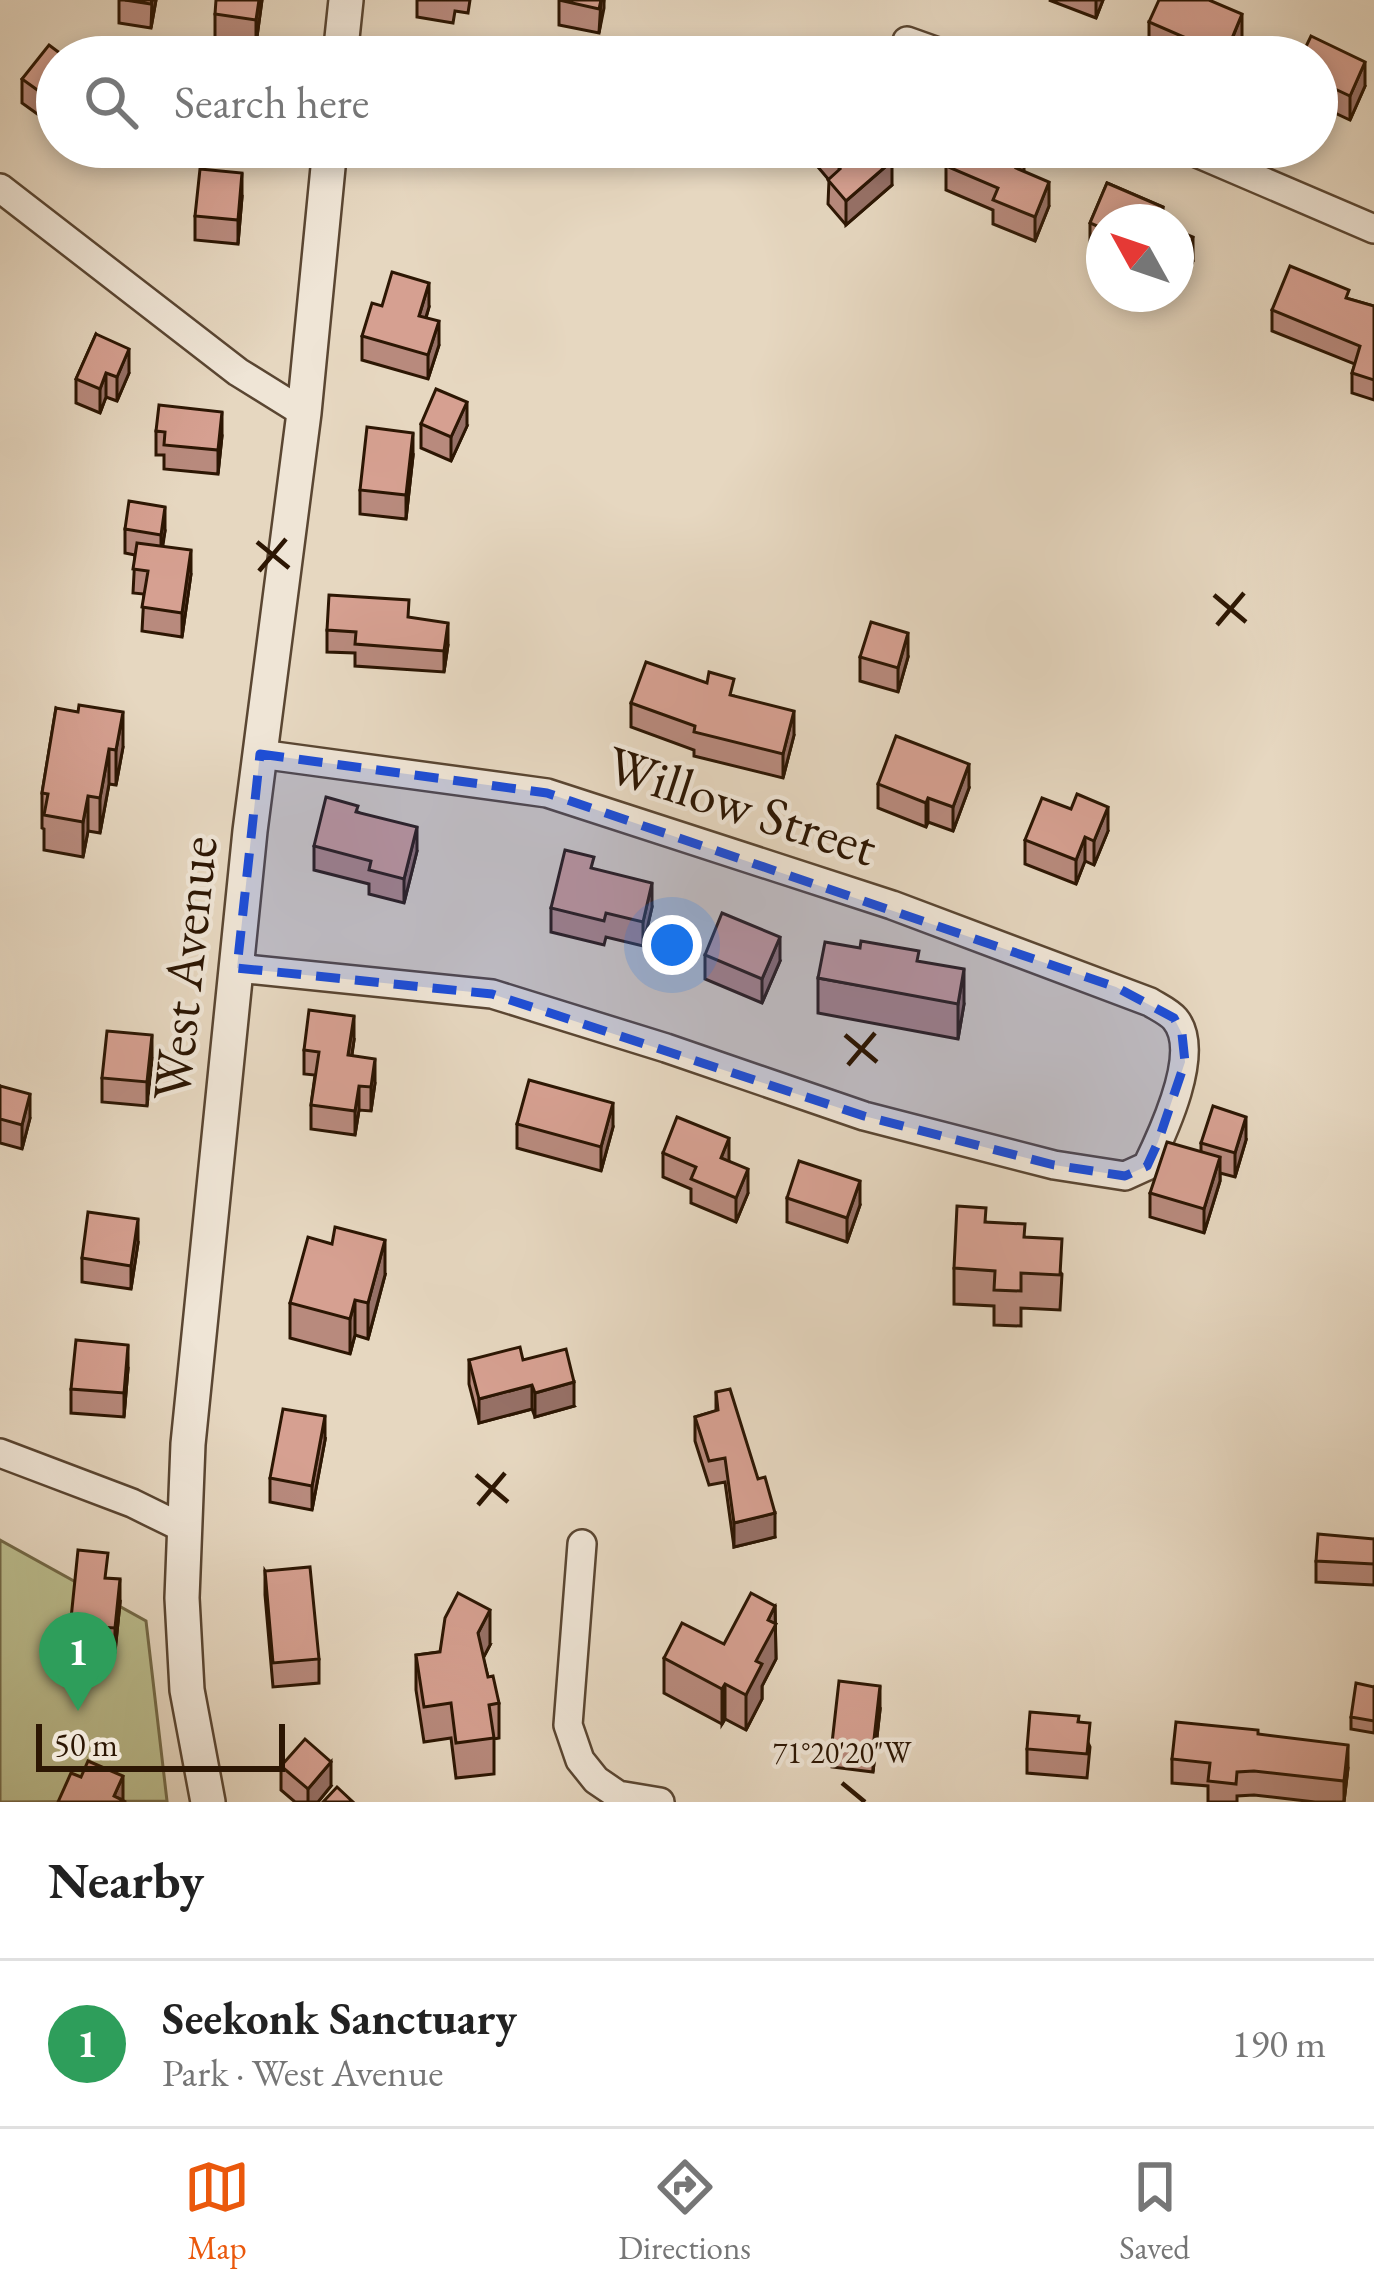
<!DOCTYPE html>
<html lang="en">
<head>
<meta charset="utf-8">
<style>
	body { margin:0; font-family:"EB Garamond",serif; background:#f2f2f2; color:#222 }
	.compass { position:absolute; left:1086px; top:204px; width:108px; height:108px; border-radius:50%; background:#fff; box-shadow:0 6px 18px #0003; rotate:310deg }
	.scale { position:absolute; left:36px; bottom:30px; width:249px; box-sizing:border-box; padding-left:12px; border:6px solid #2c1603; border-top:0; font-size:33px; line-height:42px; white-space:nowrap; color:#2c1603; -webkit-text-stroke:9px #efe5d6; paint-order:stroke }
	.you { position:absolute; left:672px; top:945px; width:42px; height:42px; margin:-30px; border:9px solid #fff; border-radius:50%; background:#1a73e8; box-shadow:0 0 0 18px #1a73e833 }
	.badge { display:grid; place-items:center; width:78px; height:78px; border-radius:50%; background:#ea580c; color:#fff; font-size:39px; font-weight:700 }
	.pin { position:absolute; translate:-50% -99px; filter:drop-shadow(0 3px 6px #0008) }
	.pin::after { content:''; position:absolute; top:63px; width:42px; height:36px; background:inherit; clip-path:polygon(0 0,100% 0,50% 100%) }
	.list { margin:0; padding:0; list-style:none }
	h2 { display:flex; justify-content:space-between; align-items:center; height:156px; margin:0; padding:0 48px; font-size:51px }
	h2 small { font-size:39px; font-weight:400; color:#767676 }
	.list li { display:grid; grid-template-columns:78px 1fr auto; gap:36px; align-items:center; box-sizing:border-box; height:168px; padding:0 48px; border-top:3px solid #e0e0e0 }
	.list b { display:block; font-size:45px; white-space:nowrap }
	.list p { margin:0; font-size:39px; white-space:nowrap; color:#767676 }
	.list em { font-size:39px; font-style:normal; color:#767676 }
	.icon { flex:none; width:66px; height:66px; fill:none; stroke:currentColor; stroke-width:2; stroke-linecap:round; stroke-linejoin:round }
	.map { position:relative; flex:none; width:1374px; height:1802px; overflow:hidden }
	.search { position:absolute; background:#fff; box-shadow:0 6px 18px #0003; left:36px; right:36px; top:36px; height:132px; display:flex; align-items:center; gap:30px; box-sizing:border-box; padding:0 42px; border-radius:66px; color:#767676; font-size:45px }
	.sheet { height:324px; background:#fff }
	nav { display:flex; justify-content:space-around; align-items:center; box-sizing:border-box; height:168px; border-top:3px solid #e0e0e0; background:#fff; font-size:33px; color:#767676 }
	nav a { display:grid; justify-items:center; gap:6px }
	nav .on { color:#ea580c }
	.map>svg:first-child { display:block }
	.green { fill:#bbbd8e; stroke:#746a48; stroke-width:3 }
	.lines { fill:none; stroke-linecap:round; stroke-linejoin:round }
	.minor-casing { stroke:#5a4632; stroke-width:32 }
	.tertiary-casing { stroke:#5a4632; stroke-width:38 }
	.minor { stroke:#efe5d6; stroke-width:27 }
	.tertiary { stroke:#efe5d6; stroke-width:33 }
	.wall { fill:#b88a7d; stroke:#2c1603; stroke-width:3 }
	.shaded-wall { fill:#967066; stroke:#2c1603; stroke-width:3 }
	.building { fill:#d6a091; stroke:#2c1603; stroke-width:3 }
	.marked { fill:#1d4ed8; fill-opacity:0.2; stroke:#1d4ed8; stroke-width:9; stroke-dasharray:24 15; stroke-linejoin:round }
	.ticks { fill:none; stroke:#2c1603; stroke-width:4.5 }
	.labels { text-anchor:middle; stroke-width:9; stroke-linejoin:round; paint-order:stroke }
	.street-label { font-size:54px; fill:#2c1603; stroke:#efe5d6 }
	.ticks-label { font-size:30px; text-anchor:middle; fill:#2c1603; stroke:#efe5d6; stroke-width:9; stroke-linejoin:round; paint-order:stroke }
</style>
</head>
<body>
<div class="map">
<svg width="1374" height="1802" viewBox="0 0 1374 1802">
	<rect width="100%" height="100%" fill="#e6d7c0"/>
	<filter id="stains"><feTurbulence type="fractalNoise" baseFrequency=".00167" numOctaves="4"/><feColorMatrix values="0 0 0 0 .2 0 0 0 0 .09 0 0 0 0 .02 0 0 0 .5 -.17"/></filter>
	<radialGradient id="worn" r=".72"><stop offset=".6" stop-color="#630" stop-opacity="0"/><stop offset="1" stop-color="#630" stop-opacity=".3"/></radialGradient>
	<path class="green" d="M 0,1540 L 146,1621 L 167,1801 L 0,1802 Z"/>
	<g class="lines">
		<g class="minor-casing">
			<g id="minor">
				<path d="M 907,41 L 952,57"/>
				<path d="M 1183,147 L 1374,229"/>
				<path d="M 0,188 L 238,372 L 304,413"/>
				<path d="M 237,968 L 492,994 L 666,1048 L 864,1116 L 1054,1165 L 1125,1176 L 1147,1166 C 1163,1133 1202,1051 1175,1019 C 1169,1012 1158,1007 1150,1002 L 892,905 L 547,793 L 260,754"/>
				<path d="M 0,1453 L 132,1503 L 183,1528"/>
				<path d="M 582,1544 L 568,1725 L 580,1760 L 596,1780 L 618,1795 L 660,1802"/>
			</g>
		</g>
		<g class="tertiary-casing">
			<g id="tertiary">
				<path d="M 340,57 L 346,0"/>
				<path d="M 208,1802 L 187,1690 L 182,1598 L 188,1444 L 250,831 L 304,413 L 330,147"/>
			</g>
		</g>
		<use href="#minor" class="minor"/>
		<use href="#tertiary" class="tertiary"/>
	</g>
	<g class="wall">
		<path d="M 119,0 L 156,0 L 151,28 L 119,23 Z"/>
		<path d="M 262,0 L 256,44 L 215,38 L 215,14 Z"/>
		<path d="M 417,0 L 470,0 L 468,13 L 455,11 L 453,23 L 417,17 Z"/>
		<path d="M 559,0 L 604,0 L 599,33 L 559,25 Z"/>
		<path d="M 1049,0 L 1103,0 L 1096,18 Z"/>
		<path d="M 1149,22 L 1242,38 L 1234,57 L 1174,57 L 1149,46 Z"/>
		<path d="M 57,57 L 57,128 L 22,103 L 22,79 Z"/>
		<path d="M 1317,57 L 1365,86 L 1350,120 L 1318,105 Z"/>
		<path d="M 84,147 L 108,147 L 100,158 Z"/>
		<path d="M 615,147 L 668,147 L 665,160 Z"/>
		<path d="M 801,147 L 879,147 L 892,185 L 846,225 L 828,204 L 829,180 Z"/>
		<path d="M 946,166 L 1024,172 L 1049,206 L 1035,241 L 993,224 L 993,210 L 946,190 Z"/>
		<path d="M 1107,183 L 1163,207 L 1163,222 L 1104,222 L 1104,253 L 1090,247 L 1090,223 Z"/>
		<path d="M 242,197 L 238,244 L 195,240 L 195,216 Z"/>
		<path d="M 1176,230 L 1193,261 L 1182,287 L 1176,284 Z"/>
		<path d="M 1349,299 L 1374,306 L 1374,400 L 1352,393 L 1352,373 L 1355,364 L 1272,331 L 1272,310 Z"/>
		<path d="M 382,306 L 429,307 L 426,318 L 439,345 L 428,379 L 362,360 L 362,336 Z"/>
		<path d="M 96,334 L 129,373 L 117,401 L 106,397 L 100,413 L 76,403 L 76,379 Z"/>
		<path d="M 421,424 L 467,426 L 451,461 L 421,448 Z"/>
		<path d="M 156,431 L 222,436 L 218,474 L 164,469 L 164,455 L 156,455 Z"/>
		<path d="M 413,456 L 406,519 L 360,514 L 360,490 Z"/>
		<path d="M 125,529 L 165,531 L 162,546 L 191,574 L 182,637 L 142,631 L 144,594 L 133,593 L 135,555 L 125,553 Z"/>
		<path d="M 409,618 L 448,645 L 444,672 L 355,666 L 355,653 L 327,652 L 327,630 Z"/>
		<path d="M 860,657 L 908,657 L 898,692 L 860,681 Z"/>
		<path d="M 734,696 L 794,735 L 783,778 L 694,756 L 694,750 L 631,727 L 631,703 Z"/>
		<path d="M 56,708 L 123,747 L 116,785 L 109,784 L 100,833 L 88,831 L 83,857 L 44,850 L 44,829 L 42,828 L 42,793 Z"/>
		<path d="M 878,784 L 969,788 L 953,831 L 928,822 L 926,827 L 878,808 Z"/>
		<path d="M 1071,809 L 1108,831 L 1094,865 L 1085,861 L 1076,884 L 1025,864 L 1025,840 Z"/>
		<path d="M 358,812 L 417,851 L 404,903 L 369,894 L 369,884 L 314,870 L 314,846 Z"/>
		<path d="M 652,907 L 643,946 L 606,937 L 604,945 L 551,932 L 551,908 Z"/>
		<path d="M 705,955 L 780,961 L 762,1003 L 705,979 Z"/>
		<path d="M 818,978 L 964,1004 L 958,1039 L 818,1013 Z"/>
		<path d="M 354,1040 L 352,1055 L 375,1083 L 371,1111 L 359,1110 L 355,1135 L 311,1129 L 311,1105 L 315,1075 L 304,1074 L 304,1050 Z"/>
		<path d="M 152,1059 L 147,1106 L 102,1102 L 102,1078 Z"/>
		<path d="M 0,1086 L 30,1118 L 22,1149 L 0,1143 Z"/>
		<path d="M 517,1124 L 613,1127 L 601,1171 L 517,1148 Z"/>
		<path d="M 1246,1140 L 1235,1177 L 1220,1173 L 1220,1181 L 1204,1233 L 1150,1217 L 1150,1193 L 1201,1152 L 1201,1143 Z"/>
		<path d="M 663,1153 L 729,1161 L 748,1193 L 736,1222 L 691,1203 L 691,1189 L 663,1177 Z"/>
		<path d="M 787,1198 L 860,1205 L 847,1242 L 787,1222 Z"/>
		<path d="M 986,1222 L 1025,1237 L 1062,1274 L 1060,1310 L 1021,1308 L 1021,1326 L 994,1325 L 994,1306 L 954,1304 L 954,1268 Z"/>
		<path d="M 138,1243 L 131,1289 L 82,1282 L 82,1258 Z"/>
		<path d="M 385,1275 L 368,1339 L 355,1335 L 350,1354 L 290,1338 L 290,1303 Z"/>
		<path d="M 469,1360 L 523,1360 L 574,1406 L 535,1417 L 532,1409 L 479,1423 L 469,1384 Z"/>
		<path d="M 128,1369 L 124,1417 L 71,1413 L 71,1389 Z"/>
		<path d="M 716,1392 L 758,1479 L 775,1537 L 734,1547 L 725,1482 L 709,1485 L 695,1441 L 695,1417 L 716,1411 Z"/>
		<path d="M 325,1440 L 312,1510 L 270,1502 L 270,1478 Z"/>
		<path d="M 1374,1539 L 1374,1585 L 1316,1582 L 1316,1561 Z"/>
		<path d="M 265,1571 L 319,1659 L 319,1683 L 273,1687 L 265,1595 Z"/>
		<path d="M 120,1603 L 115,1652 L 101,1651 L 99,1676 L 68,1672 L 68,1648 Z"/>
		<path d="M 775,1606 L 776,1659 L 762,1686 L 762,1699 L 746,1730 L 725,1719 L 722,1724 L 664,1693 L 664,1658 L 724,1644 Z"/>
		<path d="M 490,1645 L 483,1658 L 488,1677 L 499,1703 L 499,1738 L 494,1739 L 494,1774 L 456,1778 L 451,1738 L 424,1742 L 416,1690 L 416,1655 Z"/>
		<path d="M 1374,1687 L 1374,1733 L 1351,1729 L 1351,1717 Z"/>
		<path d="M 880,1710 L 873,1772 L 832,1767 L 832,1743 Z"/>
		<path d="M 1079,1722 L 1090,1747 L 1087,1778 L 1027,1773 L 1027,1749 Z"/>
		<path d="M 1258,1734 L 1348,1768 L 1344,1802 L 1315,1802 L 1254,1795 L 1237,1796 L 1237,1802 L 1208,1802 L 1208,1786 L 1172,1783 L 1172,1759 Z"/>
		<path d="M 281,1766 L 331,1786 L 318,1802 L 295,1802 L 281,1790 Z"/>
	</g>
	<g class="shaded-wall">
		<path d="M 152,0 L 156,0 L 151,28 Z"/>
		<path d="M 259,0 L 262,0 L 256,44 L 256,20 Z"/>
		<path d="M 601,0 L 604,0 L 604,8 L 599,33 Z"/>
		<path d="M 1096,0 L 1103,0 L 1096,18 Z"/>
		<path d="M 1242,14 L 1242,38 L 1234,57 L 1225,57 Z"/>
		<path d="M 1365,62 L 1365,86 L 1350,120 L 1350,96 Z"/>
		<path d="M 100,147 L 108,147 L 100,158 Z"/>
		<path d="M 1024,149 L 1024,173 L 1016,168 Z"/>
		<path d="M 892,161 L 892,185 L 846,225 L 846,201 Z"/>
		<path d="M 242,173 L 242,197 L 238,244 L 238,220 Z"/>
		<path d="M 1049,182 L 1049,206 L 1035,241 L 1035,217 Z"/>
		<path d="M 1193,237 L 1193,261 L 1182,287 L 1182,263 Z"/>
		<path d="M 429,283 L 429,307 L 419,340 L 419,316 Z"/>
		<path d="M 439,321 L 439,345 L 428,379 L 428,355 Z"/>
		<path d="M 129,349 L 129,373 L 117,401 L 117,377 Z"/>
		<path d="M 106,373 L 106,397 L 100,413 L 100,389 Z"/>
		<path d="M 467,402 L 467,426 L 451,461 L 451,437 Z"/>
		<path d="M 222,412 L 222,436 L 218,474 L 218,450 Z"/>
		<path d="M 413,433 L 413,456 L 406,519 L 406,495 Z"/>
		<path d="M 165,507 L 165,531 L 161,559 L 161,535 Z"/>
		<path d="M 191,550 L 191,574 L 182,637 L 182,613 Z"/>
		<path d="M 448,623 L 448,645 L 444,672 L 444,651 Z"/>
		<path d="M 908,633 L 908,657 L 898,692 L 898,668 Z"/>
		<path d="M 794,711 L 794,735 L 783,778 L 783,754 Z"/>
		<path d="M 123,712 L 123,747 L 116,785 L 116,750 Z"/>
		<path d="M 109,749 L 109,784 L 100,833 L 100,798 Z"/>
		<path d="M 969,764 L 969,788 L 953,831 L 953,807 Z"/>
		<path d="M 88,796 L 88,831 L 83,857 L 83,822 Z"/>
		<path d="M 928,798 L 928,822 L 926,827 L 926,803 Z"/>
		<path d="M 1108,807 L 1108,831 L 1094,865 L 1094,841 Z"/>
		<path d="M 417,827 L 417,851 L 404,903 L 404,879 Z"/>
		<path d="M 1085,837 L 1085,861 L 1076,884 L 1076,860 Z"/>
		<path d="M 652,883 L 652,907 L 643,946 L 643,922 Z"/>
		<path d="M 780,937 L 780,961 L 762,1003 L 762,979 Z"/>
		<path d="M 964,969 L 964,1004 L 958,1039 L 958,1004 Z"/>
		<path d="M 354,1016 L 354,1040 L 348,1079 L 348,1055 Z"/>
		<path d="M 152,1035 L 152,1059 L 147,1106 L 147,1082 Z"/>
		<path d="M 375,1059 L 375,1083 L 371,1111 L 371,1087 Z"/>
		<path d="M 359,1086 L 359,1110 L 355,1135 L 355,1111 Z"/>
		<path d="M 30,1094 L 30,1118 L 22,1149 L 22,1125 Z"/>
		<path d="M 613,1103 L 613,1127 L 601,1171 L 601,1147 Z"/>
		<path d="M 1246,1117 L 1246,1140 L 1235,1177 L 1235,1153 Z"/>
		<path d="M 729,1138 L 729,1162 L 721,1158 Z"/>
		<path d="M 1220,1157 L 1220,1181 L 1204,1233 L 1204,1209 Z"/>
		<path d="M 748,1169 L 748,1193 L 736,1222 L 736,1198 Z"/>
		<path d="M 860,1181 L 860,1205 L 847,1242 L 847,1218 Z"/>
		<path d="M 138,1219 L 138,1243 L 131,1289 L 131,1266 Z"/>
		<path d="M 385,1240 L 385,1275 L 368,1339 L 368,1303 Z"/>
		<path d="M 355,1300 L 355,1335 L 350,1354 L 350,1319 Z"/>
		<path d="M 128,1345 L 128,1369 L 124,1417 L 124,1393 Z"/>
		<path d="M 574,1382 L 574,1406 L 535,1417 L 535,1393 Z"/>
		<path d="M 532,1385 L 532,1409 L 479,1423 L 479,1399 Z"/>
		<path d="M 325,1416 L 325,1440 L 312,1510 L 312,1486 Z"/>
		<path d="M 775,1513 L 775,1537 L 734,1547 L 734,1523 Z"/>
		<path d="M 120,1579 L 120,1603 L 115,1652 L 115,1628 Z"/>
		<path d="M 775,1606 L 776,1659 L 762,1686 L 762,1699 L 746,1730 L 746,1695 L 768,1620 Z"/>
		<path d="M 490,1610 L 490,1645 L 478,1668 L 478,1633 Z"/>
		<path d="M 725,1684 L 725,1719 L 722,1724 L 722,1689 Z"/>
		<path d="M 880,1686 L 880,1710 L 873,1772 L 873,1748 Z"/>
		<path d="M 1348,1745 L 1348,1768 L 1344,1802 L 1344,1781 Z"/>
		<path d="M 331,1762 L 331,1786 L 318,1802 L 308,1802 L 308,1789 Z"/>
		<path d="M 123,1776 L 123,1800 L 114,1796 Z"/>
	</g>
	<g class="building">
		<path d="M 125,0 L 152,0 L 151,4 Z"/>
		<path d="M 216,0 L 259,0 L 256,20 L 215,14 Z"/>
		<path d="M 559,0 L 601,0 L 599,9 Z"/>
		<path d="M 1159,0 L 1209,0 L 1242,14 L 1225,55 L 1149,22 Z"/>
		<path d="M 1311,36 L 1365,62 L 1350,96 L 1318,81 L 1317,84 L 1317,57 L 1301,57 Z"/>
		<path d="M 49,45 L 65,57 L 57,57 L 57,104 L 22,79 Z"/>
		<path d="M 536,45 L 583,57 L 533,57 Z"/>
		<path d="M 425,53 L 484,56 L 424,57 Z"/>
		<path d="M 821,147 L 879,147 L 892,161 L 846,201 L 828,180 L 840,169 Z"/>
		<path d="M 954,147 L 1019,147 L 1024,149 L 1016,168 L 1049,182 L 1035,217 L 993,200 L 998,188 L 946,166 Z"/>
		<path d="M 200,169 L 242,173 L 238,220 L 195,216 Z"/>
		<path d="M 1107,183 L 1163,207 L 1157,222 L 1104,222 L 1104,229 L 1090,223 Z"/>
		<path d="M 1176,230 L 1193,237 L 1182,263 L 1176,260 Z"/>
		<path d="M 1290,266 L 1349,290 L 1346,298 L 1374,306 L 1374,380 L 1352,373 L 1360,346 L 1272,310 Z"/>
		<path d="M 392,272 L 429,283 L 419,316 L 439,321 L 428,355 L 362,336 L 372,303 L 382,306 Z"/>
		<path d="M 96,334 L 129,349 L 117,377 L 106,373 L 100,389 L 76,379 Z"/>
		<path d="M 436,389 L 467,402 L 451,437 L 421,424 Z"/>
		<path d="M 159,405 L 222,412 L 218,450 L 164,445 L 165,432 L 156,431 Z"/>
		<path d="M 367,427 L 413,433 L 406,495 L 360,490 Z"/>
		<path d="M 129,501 L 165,507 L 161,535 L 125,529 Z"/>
		<path d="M 137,543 L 191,550 L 182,613 L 142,607 L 148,571 L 133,569 Z"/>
		<path d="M 329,595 L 409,600 L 408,617 L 448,623 L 444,651 L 355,644 L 356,632 L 327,630 Z"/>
		<path d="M 871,622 L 908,633 L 898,668 L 860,657 Z"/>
		<path d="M 646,662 L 707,683 L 709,672 L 734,679 L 730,695 L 794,711 L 783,754 L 694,732 L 695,726 L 631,703 Z"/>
		<path d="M 79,705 L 123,712 L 116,750 L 109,749 L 100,798 L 88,796 L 83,822 L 44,815 L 48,794 L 42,793 L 56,708 L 78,712 Z"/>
		<path d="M 896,736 L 969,764 L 953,807 L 928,798 L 926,803 L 878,784 Z"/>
		<path d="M 1077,794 L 1108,807 L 1094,841 L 1085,837 L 1076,860 L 1025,840 L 1042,798 L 1071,809 Z"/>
		<path d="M 326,797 L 358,806 L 356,812 L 417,827 L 404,879 L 369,870 L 371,861 L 314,846 Z"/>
		<path d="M 565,850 L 594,857 L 591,868 L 652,883 L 643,922 L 606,913 L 604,921 L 551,908 Z"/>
		<path d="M 722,913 L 780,937 L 762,979 L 705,955 Z"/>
		<path d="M 861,941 L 919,951 L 917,961 L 964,969 L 958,1004 L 818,978 L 825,942 L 860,948 Z"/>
		<path d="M 309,1010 L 354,1016 L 348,1055 L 375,1059 L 371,1087 L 359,1086 L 355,1111 L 311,1105 L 319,1052 L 304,1050 Z"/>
		<path d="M 107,1031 L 152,1035 L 147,1082 L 102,1078 Z"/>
		<path d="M 529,1080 L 613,1103 L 601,1147 L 517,1124 Z"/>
		<path d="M 0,1086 L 30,1094 L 22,1125 L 0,1119 Z"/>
		<path d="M 1213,1106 L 1246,1117 L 1235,1153 L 1201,1143 Z"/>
		<path d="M 677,1117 L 729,1138 L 721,1158 L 748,1169 L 736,1198 L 691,1179 L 696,1167 L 663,1153 Z"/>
		<path d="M 1167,1142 L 1220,1157 L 1204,1209 L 1150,1193 Z"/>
		<path d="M 799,1161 L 860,1181 L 847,1218 L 787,1198 Z"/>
		<path d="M 957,1206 L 986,1208 L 985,1222 L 1025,1224 L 1024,1237 L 1062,1239 L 1060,1275 L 1021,1273 L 1021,1291 L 994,1290 L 995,1271 L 954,1268 Z"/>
		<path d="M 88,1212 L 138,1219 L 131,1266 L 82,1258 Z"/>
		<path d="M 335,1227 L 385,1240 L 368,1303 L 355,1300 L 350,1319 L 290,1303 L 308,1237 L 332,1244 Z"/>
		<path d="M 76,1340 L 128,1345 L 124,1393 L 71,1389 Z"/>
		<path d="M 520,1347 L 523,1360 L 566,1349 L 574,1382 L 535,1393 L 532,1385 L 479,1399 L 469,1360 Z"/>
		<path d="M 730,1389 L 758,1479 L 765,1477 L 775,1513 L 734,1523 L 725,1458 L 709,1461 L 695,1417 L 718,1410 L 716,1392 Z"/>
		<path d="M 283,1409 L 325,1416 L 312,1486 L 270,1478 Z"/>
		<path d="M 1318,1534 L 1374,1539 L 1374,1564 L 1316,1561 Z"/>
		<path d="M 78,1550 L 108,1553 L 105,1578 L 120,1579 L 115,1628 L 101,1627 L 99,1652 L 68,1648 Z"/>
		<path d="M 310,1567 L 319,1659 L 273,1663 L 265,1571 Z"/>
		<path d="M 458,1593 L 490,1610 L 478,1633 L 488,1677 L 493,1676 L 499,1703 L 489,1705 L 494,1738 L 456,1743 L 451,1703 L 424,1707 L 416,1655 L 440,1652 L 445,1618 Z"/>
		<path d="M 751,1593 L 775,1606 L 768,1620 L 776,1624 L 756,1661 L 762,1664 L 746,1695 L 725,1684 L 722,1689 L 664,1658 L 682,1623 L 724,1644 Z"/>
		<path d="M 839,1681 L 880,1686 L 873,1748 L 832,1743 Z"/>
		<path d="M 1356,1683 L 1374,1687 L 1374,1721 L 1351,1717 Z"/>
		<path d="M 1030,1712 L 1079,1716 L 1078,1722 L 1090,1723 L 1087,1754 L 1027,1749 Z"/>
		<path d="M 1176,1722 L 1258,1730 L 1258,1734 L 1348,1745 L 1344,1781 L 1254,1771 L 1237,1772 L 1236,1784 L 1208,1781 L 1210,1763 L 1172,1759 Z"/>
		<path d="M 305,1739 L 331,1762 L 308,1789 L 281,1766 Z"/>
		<path d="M 88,1761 L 123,1776 L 114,1796 L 126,1802 L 58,1802 L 71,1773 L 81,1777 Z"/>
		<path d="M 337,1787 L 353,1802 L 323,1802 Z"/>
	</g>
	<path class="marked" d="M 260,754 L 547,793 L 1116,987 L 1174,1018 L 1182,1034 L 1185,1062 L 1158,1142 L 1147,1166 L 1125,1176 L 1054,1165 L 864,1116 L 492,994 L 237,968 Z"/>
	<path class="ticks" d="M 257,542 L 289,568M 259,571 L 286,539M 1214,595 L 1246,622M 1217,625 L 1244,593M 845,1035 L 877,1062M 848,1065 L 875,1033M 476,1475 L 508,1502M 478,1505 L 505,1473M 842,1783 L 865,1802"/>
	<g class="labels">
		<g class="street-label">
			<text transform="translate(742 805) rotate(18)" y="19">Willow Street</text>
			<text transform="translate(184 968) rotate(-84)" y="19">West Avenue</text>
		</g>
	</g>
	<g class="ticks-label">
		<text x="842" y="1763">71°20'20"W</text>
	</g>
	<rect width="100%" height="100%" filter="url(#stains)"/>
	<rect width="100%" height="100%" fill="url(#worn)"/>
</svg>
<svg class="compass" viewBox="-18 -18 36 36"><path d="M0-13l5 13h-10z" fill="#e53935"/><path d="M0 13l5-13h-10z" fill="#767676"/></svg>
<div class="scale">50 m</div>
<div class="you"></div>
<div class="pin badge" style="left:78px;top:1711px;background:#2e9e5b">1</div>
<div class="search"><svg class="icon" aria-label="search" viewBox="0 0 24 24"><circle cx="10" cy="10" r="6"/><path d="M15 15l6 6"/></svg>Search here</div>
</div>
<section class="sheet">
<h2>Nearby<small></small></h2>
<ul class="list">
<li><span class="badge" style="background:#2e9e5b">1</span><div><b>Seekonk Sanctuary</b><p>Park · West Avenue</p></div><em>190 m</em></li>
</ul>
</section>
<nav>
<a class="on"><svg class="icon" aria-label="map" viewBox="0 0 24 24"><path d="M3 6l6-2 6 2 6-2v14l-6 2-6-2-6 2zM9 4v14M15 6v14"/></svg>Map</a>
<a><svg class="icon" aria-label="directions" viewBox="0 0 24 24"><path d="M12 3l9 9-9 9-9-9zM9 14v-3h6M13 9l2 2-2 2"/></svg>Directions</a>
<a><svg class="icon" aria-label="saved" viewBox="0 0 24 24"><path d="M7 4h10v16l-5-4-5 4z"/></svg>Saved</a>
</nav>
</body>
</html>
